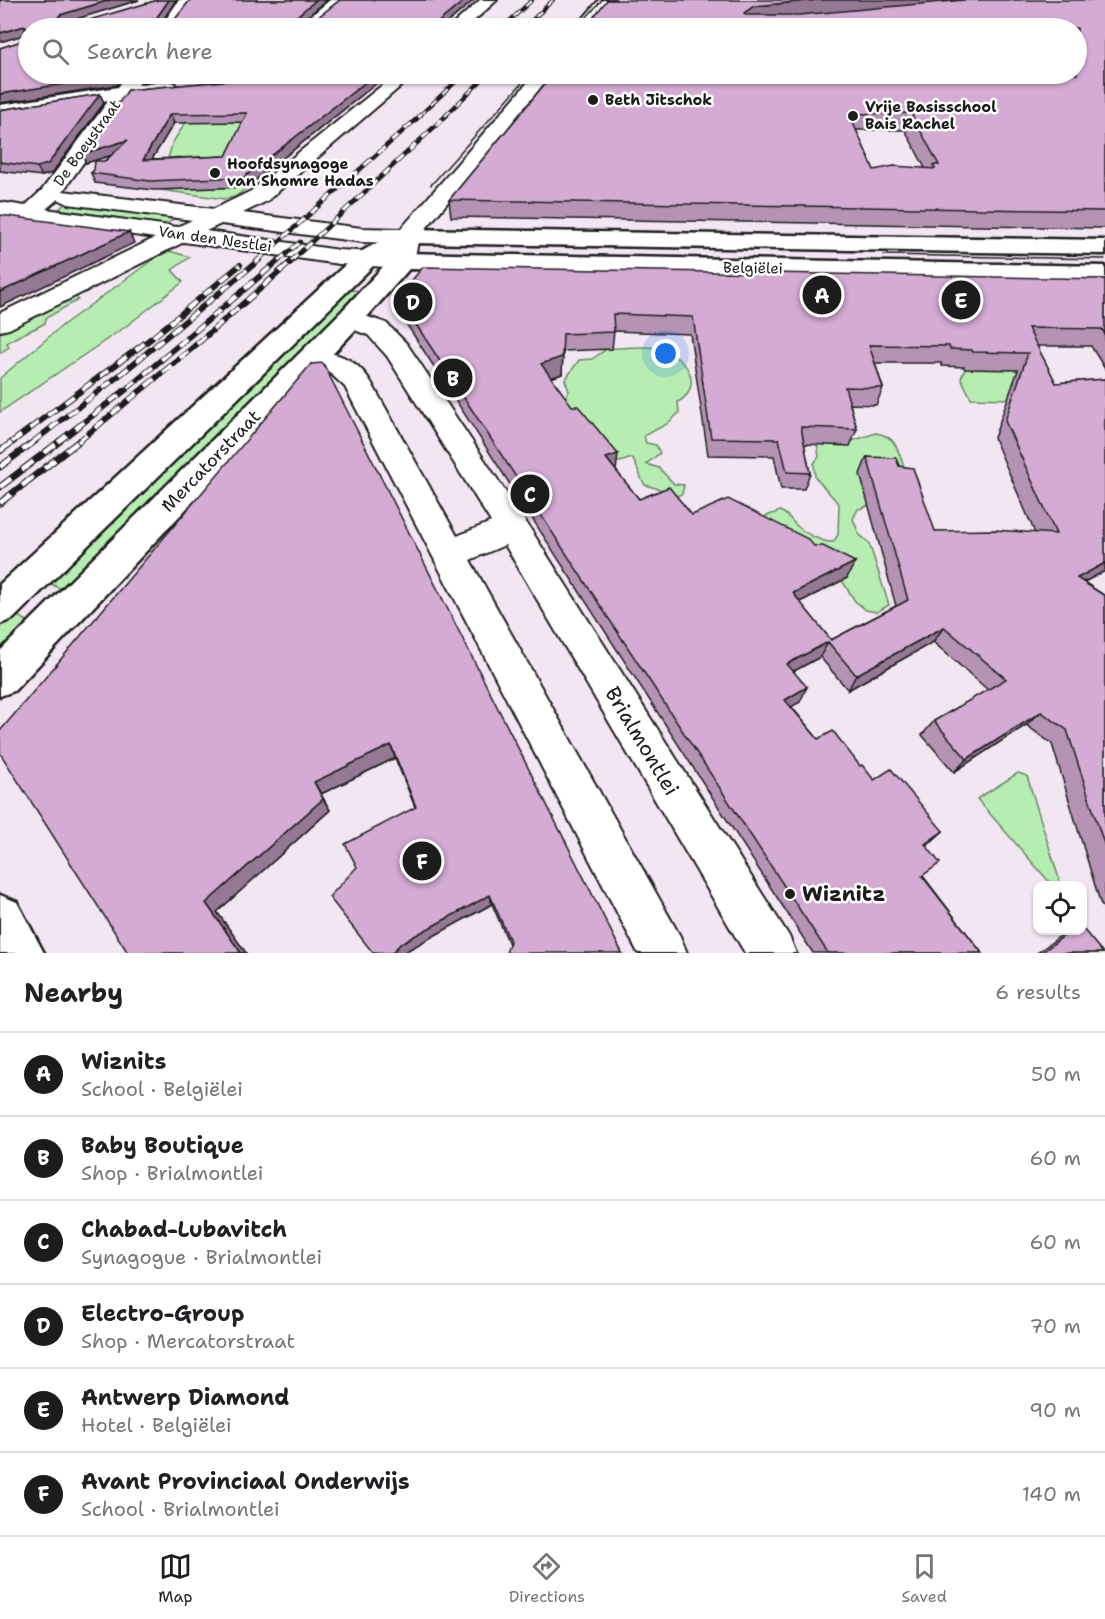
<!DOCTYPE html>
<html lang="en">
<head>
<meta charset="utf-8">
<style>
	body { margin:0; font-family:"Shantell Sans",sans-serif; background:#f2f2f2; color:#202124 }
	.controls { position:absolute; right:18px; bottom:18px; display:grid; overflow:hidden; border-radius:12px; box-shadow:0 2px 4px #0004 }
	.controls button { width:54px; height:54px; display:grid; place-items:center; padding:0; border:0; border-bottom:2px solid #e0e0e0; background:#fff; color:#202124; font:30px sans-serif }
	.you { position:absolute; left:666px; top:354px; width:21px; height:21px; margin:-15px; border:4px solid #fff; border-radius:50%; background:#1a73e8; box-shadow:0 0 0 9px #1a73e833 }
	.badge { display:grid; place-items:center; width:39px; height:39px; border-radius:50%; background:#1c1c1c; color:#fff; font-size:20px; font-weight:700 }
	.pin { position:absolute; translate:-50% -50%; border:3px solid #fff; box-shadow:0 2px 6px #0006 }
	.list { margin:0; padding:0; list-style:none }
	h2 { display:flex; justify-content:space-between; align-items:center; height:78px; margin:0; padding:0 24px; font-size:26px }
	h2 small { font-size:20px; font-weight:400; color:#757577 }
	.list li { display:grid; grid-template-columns:39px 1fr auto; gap:18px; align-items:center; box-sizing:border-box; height:84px; padding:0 24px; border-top:2px solid #e0e0e0 }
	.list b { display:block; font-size:22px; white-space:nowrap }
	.list p { margin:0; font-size:20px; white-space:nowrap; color:#757577 }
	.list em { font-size:20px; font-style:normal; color:#757577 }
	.icon { flex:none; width:33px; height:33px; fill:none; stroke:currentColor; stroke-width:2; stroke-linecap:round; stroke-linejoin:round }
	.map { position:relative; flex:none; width:1105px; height:953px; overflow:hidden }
	.search { position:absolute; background:#fff; box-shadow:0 2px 4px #0004; left:18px; right:18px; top:18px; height:66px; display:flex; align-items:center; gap:15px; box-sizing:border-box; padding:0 21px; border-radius:33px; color:#757577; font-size:22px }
	.sheet { height:582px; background:#fff }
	nav { display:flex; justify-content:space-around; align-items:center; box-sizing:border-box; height:84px; border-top:2px solid #e0e0e0; background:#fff; font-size:16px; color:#757577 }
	nav a { display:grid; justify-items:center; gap:3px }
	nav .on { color:#1c1c1c }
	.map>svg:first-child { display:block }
	.green { fill:#b6eeb1; stroke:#698566; stroke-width:1.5 }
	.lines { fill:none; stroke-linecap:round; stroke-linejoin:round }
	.minor-casing { stroke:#1c1c1c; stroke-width:4 }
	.tertiary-casing { stroke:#1c1c1c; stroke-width:5 }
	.secondary-casing { stroke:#1c1c1c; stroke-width:5 }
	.minor { fill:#fff; fill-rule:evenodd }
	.tertiary { fill:#fff; fill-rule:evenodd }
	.secondary { fill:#fff; fill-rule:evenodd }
	.tram { stroke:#1c1c1c; stroke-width:1.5 }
	.rail-far3-casing { stroke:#1c1c1c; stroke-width:4 }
	.rail-far2-casing { stroke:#1c1c1c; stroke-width:4.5 }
	.rail-far1-casing { stroke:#1c1c1c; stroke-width:6 }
	.rail-casing { stroke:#1c1c1c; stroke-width:7 }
	.rail-far3 { stroke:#fff; stroke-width:2; stroke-dasharray:8; stroke-linecap:butt }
	.rail-far2 { stroke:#fff; stroke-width:3; stroke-dasharray:9; stroke-linecap:butt }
	.rail-far1 { stroke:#fff; stroke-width:4; stroke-dasharray:11; stroke-linecap:butt }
	.rail { stroke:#fff; stroke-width:4.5; stroke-dasharray:14; stroke-linecap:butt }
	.wall { fill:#b593b5; stroke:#1c1c1c; stroke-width:1.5; fill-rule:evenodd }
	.shaded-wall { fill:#947894; stroke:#1c1c1c; stroke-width:1.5 }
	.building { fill:#d3abd3; stroke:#1c1c1c; stroke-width:1.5; fill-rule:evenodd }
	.poi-dot { fill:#1c1c1c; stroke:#fff; stroke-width:2 }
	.labels { text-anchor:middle; stroke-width:5; stroke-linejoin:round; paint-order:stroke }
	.far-poi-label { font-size:15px; font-weight:bold; fill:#1c1c1c; stroke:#fff; text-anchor:start }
	.far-street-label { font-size:15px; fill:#1c1c1c; stroke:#fff }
	.street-label { font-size:18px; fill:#1c1c1c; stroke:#fff }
	.near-street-label { font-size:21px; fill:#1c1c1c; stroke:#fff }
	.near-poi-label { font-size:21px; font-weight:bold; fill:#1c1c1c; stroke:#fff; text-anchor:start }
</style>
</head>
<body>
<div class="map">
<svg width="1105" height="953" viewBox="0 0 1105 953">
	<rect width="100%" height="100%" fill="#f2e6f2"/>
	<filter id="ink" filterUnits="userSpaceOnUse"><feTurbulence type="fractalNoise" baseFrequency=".0167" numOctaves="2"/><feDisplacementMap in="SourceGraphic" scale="12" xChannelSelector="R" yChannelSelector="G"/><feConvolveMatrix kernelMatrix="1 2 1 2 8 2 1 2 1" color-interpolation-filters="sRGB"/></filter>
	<g filter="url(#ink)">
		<g class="green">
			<path d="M 189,117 L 215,122 L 246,122 L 246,157 L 181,162 L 181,157 L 168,158 L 173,142 Z"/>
			<path d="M 248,187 L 235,197 L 225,199 L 161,190 Z"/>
			<path d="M 67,202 L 174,218 L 166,225 L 59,209 Z"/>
			<path d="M 166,250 L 190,257 L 172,270 L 183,282 L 125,327 L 0,412 L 0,378 L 63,325 Z"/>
			<path d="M 347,290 L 364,291 L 68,593 L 46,581 Z"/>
			<path d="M 76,295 L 78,300 L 46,318 L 45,323 C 32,331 19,334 7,343 L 9,347 L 0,353 L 0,333 Z"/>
			<path d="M 608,348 C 623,349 641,345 655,348 C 670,351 690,364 691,379 C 692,389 687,397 678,402 L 679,413 L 667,424 L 644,436 L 646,443 L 656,445 L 660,453 L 646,464 L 659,468 L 674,484 L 684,485 L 682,494 L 673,497 L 663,490 L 645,485 C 639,476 638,467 632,458 L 620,462 L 609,459 L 565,398 L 569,391 L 565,380 L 579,360 L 592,359 Z"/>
			<path d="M 965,369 L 1019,369 L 1013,399 L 971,398 L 961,378 Z"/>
			<path d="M 876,433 C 896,436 897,449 904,466 C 894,481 876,507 858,509 L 853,519 L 859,534 L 869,543 L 889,605 L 877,612 L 866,610 L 855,601 L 834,568 L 756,520 L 780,511 C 789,515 791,521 798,527 C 806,534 824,543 833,542 L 838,535 L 839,504 L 815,477 L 814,463 L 819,457 L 817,443 L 839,436 L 852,441 Z"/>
			<path d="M 12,613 L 35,625 L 0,661 L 0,625 Z"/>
			<path d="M 1018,773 L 1027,776 L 1061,885 L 1052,885 L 977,799 Z"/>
		</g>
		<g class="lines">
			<g class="minor-casing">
				<g id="minor">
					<path d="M 179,0 L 195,0 L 176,28 L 160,28 Z"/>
					<path d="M 330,0 L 348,0 L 314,28 L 296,28 Z"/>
					<path d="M 480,0 L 497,0 L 466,28 L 449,28 Z"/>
					<path d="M 599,0 L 615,0 L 591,28 L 575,28 Z"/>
					<path d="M 236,74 L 256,74 C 250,82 241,86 232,84 L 229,80 Z"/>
					<path d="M 396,74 L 415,74 L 267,201 L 243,213 L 362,228 L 401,229 L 535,74 L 553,74 L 419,237 L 414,261 L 411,266 L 402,268 L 339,264 L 184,242 L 9,329 L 0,331 L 0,313 L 155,238 L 0,216 L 0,202 L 25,206 L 42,190 L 109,100 L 0,117 L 0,105 L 118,87 C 124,79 127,75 137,78 L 140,82 L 138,85 L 168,81 L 174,83 L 177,87 L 174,91 L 130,97 L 63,191 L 214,209 L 251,191 ZM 58,199 L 68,204 L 192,220 L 177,227 L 46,209 ZM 221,224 L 362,242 L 394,243 L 392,253 L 339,250 L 206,231 Z"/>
					<path d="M 350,311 L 386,323 L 407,344 L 524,519 L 789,936 L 796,953 L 745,953 L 505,545 L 470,560 L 680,936 L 687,953 L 638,953 L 345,387 L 328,371 L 307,371 L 297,368 L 293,362 L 297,356 C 328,347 354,355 371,382 L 457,536 L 491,522 L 387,356 L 368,335 L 341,325 L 337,319 L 341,313 Z"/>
				</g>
			</g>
			<g class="tertiary-casing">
				<g id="tertiary">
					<path d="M 407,229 L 1105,240 L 1105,254 L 412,243 L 375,264 L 13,619 L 0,624 L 0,584 L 357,254 L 398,231 Z"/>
					<path d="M 402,253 L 1105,266 L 1105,282 L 409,269 L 360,325 L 14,691 L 0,696 L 0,651 L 340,313 L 393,256 Z"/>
				</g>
			</g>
			<g class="secondary-casing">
				<path id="secondary" d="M 0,895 L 17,902 L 44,953 L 0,953 Z"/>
			</g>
			<use href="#minor" class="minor"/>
			<use href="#tertiary" class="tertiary"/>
			<use href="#secondary" class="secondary"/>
			<g class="tram">
				<path d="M 577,28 L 602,0"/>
				<path d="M 431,185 L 530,74"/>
				<path d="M 884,255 L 1105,259"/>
			</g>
			<g class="rail-far3-casing">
				<g id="rail-far3">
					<path d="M 502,28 L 532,0"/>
					<path d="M 524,28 L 553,0"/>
					<path d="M 419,116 L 464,74"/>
					<path d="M 445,116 L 488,74"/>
				</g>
			</g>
			<g class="rail-far2-casing">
				<g id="rail-far2">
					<path d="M 257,261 L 421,115"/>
					<path d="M 278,261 L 300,242"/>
					<path d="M 291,261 L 447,115"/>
				</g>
			</g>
			<g class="rail-far1-casing">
				<g id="rail-far1">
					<path d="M 12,442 L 153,337 L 240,265"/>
					<path d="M 33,442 L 121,374 L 259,260"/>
					<path d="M 58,442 L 128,388 L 279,260"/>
					<path d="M 78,442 L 190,350 L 293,260"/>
				</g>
			</g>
			<g class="rail-casing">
				<g id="rail">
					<path d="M 0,451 L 14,441"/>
					<path d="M 0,467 L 35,441"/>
					<path d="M 0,487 L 60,441"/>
					<path d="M 0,503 L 79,441"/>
				</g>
			</g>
			<use href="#rail-far3" class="rail-far3"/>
			<use href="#rail-far2" class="rail-far2"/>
			<use href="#rail-far1" class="rail-far1"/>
			<use href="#rail" class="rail"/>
		</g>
		<g class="wall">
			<path d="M 0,0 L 139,0 L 66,22 L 83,22 L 158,0 L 176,0 L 163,21 L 173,22 L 190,0 L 327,0 L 300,22 L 312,22 L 340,0 L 474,0 L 441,28 L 28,28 L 28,74 L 237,74 L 142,82 L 138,76 L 130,75 L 123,78 L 117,85 L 0,103 L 0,48 L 25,40 L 26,34 L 0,42 Z"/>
			<path d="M 1105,0 L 1105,228 L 451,217 L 449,200 L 592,26 L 592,19 ZM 856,130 L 905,130 L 925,168 L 874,170 Z"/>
			<path d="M 297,74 L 388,74 L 247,187 L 154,190 L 95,183 L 91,173 L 111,155 L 86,163 L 128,90 ZM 243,122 L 226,156 L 152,159 L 174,123 Z"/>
			<path d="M 100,94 L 104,103 L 52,173 L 42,176 L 0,171 L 0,110 Z"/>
			<path d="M 1105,279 L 1105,369 L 1091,346 L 1037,346 L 1056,383 L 1105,379 L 1105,571 L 1084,582 L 1105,596 L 1105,909 L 1101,905 L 1052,744 L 1026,725 L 954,772 L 922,735 L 934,721 L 988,690 L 933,642 L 848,690 L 820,657 L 794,671 L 800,702 L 791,706 L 818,739 L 860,766 L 874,780 L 943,831 L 926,846 L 923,876 L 982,953 L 813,953 L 400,314 L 398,297 ZM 614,331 L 690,334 L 708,455 L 774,456 L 781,489 L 804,489 L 810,473 L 804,444 L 850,446 L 857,429 L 850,404 L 876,405 L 883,388 L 875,363 L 941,363 L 942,366 L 964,367 L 965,369 L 1018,370 L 994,438 L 1035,533 L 935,531 L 899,466 L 867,457 L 860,474 L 896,606 L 831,640 L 800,602 L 847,578 L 814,546 L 692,515 L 639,499 L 616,471 L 551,378 L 562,374 L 563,351 L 612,349 Z"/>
			<path d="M 311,364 L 622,953 L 509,944 L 492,904 L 406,951 L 404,953 L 373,953 L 415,807 L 395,758 L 321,794 L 330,810 L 217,912 L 246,953 L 128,953 Z"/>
			<path d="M 1071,930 L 1083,930 L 1103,953 L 1037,953 L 1063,934 Z"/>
		</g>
		<g class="shaded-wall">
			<path d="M 110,0 L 139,0 L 63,23 L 60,28 L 56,20 L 60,15 Z"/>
			<path d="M 169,0 L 176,0 L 158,28 L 155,20 Z"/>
			<path d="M 316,0 L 327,0 L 294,28 L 292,20 Z"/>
			<path d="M 465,0 L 474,0 L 441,28 L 431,28 Z"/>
			<path d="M 817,0 L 966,0 L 752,21 L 744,13 L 754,6 Z"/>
			<path d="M 24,26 L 27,34 L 0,42 L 0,33 Z"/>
			<path d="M 116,74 L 130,74 L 130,75 L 123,78 L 117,85 L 0,103 L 0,94 Z"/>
			<path d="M 139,74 L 237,74 L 142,82 Z"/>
			<path d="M 376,74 L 388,74 L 247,187 L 244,177 Z"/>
			<path d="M 100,94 L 104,103 L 52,173 L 42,176 L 37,167 Z"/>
			<path d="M 170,114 L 174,123 L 146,169 L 143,160 Z"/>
			<path d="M 128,140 L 132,149 L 86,163 L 82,154 Z"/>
			<path d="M 129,232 L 134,243 L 0,307 L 0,292 Z"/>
			<path d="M 563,351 L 562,374 L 541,381 L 541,364 Z"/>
			<path d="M 618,454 L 616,471 L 606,458 Z"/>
			<path d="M 855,562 L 847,578 L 786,609 L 793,593 Z"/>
			<path d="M 1105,563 L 1105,571 L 1063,593 L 1077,578 Z"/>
			<path d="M 944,627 L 933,642 L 848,690 L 856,675 Z"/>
			<path d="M 828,642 L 820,657 L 781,678 L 787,664 Z"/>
			<path d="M 807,687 L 800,702 L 779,714 L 785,700 Z"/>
			<path d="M 1041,712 L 1026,725 L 954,772 L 967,759 Z"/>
			<path d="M 391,745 L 395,758 L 321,794 L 314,782 Z"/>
			<path d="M 323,799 L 330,810 L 217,912 L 246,953 L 241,953 L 206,903 Z"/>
			<path d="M 943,831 L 930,843 L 913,855 L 925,844 Z"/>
			<path d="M 490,895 L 492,904 L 406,951 L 404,953 L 392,953 L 401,943 Z"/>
		</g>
		<g class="building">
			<path d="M 0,0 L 110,0 L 60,15 L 56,20 L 59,22 L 83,22 L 158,0 L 169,0 L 155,20 L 173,22 L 190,0 L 316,0 L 292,20 L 294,22 L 312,22 L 340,0 L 465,0 L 431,28 L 28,28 L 28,74 L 116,74 L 113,76 L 0,94 L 0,48 L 25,40 L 27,28 L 24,26 L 0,33 Z"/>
			<path d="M 607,0 L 817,0 L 754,6 L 744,13 L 747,15 L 799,15 L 964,0 L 1105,0 L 1105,211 L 449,200 L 553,74 L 1077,74 L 1077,28 L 590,28 L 596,21 L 592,19 ZM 911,113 L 939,165 L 933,165 L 935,169 L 894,166 L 874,170 L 849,114 Z"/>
			<path d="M 297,74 L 376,74 L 244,177 L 150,181 L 91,173 L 94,170 L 95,161 L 105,161 L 128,140 L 82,154 L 128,90 ZM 247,113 L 226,156 L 143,160 L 170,114 Z"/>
			<path d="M 100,94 L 48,164 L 37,167 L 0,162 L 0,110 Z"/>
			<path d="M 0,215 L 129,232 L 0,292 Z"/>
			<path d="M 423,267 L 1105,279 L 1105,334 L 1102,329 L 1028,328 L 1056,383 L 1105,379 L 1105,563 L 1077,578 L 1105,596 L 1105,847 L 1067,730 L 1041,712 L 967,759 L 934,721 L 1006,679 L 944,627 L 856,675 L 828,642 L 787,664 L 807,687 L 785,700 L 818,739 L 833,731 L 860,766 L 862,765 L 874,780 L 891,769 L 943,831 L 925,844 L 940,863 L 922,876 L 982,953 L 828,953 L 398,297 ZM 613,314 L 693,317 L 711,438 L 779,439 L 787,472 L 810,473 L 801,427 L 857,429 L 845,387 L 883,388 L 869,345 L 949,346 L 950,349 L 972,350 L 973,352 L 1028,353 L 1005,421 L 1056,534 L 994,530 L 935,531 L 913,468 L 899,466 L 896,458 L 867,457 L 908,600 L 831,640 L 793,593 L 855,562 L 823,546 L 814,546 L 808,539 L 728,499 L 692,515 L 669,487 L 639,499 L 606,458 L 618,454 L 578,406 L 572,406 L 541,364 L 562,357 L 563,334 L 614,332 Z"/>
			<path d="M 323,363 L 622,953 L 506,953 L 510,941 L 490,895 L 401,943 L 392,953 L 373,953 L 329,897 L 357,867 L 345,844 L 416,807 L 391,745 L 314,782 L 323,799 L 206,903 L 241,953 L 128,953 L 0,753 L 0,731 L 311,364 Z"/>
			<path d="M 1083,929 L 1103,953 L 1041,953 L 1072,930 L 1083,930 Z"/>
		</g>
	</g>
	<g class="poi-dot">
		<circle cx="593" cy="100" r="6"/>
		<circle cx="853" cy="116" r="6"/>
		<circle cx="215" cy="173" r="6"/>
		<circle cx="790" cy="894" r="6"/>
	</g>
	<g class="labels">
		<g class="far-poi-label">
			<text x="605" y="105">Beth Jitschok</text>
			<text x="865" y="112">Vrije Basisschool<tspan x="865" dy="17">Bais Rachel</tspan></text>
			<text x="227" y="169">Hoofdsynagoge<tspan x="227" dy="17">van Shomre Hadas</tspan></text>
		</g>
		<g class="far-street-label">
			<text transform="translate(87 143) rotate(-54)" y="5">De Boeystraat</text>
			<text transform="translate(215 239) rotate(8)" y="5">Van den Nestlei</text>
			<text transform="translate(753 268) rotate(1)" y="5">Belgiëlei</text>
		</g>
		<g class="street-label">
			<text transform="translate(211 461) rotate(-46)" y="6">Mercatorstraat</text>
		</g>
		<g class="near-street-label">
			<text transform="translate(642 741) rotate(59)" y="7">Brialmontlei</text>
		</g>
		<g class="near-poi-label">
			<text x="802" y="901">Wiznitz</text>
		</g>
	</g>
</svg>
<div class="controls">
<button><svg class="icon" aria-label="locate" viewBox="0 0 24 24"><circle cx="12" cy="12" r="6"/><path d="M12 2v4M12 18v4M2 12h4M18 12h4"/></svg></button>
</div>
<div class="you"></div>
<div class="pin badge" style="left:822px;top:295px">A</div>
<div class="pin badge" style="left:453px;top:378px">B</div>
<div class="pin badge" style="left:530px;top:494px">C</div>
<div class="pin badge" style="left:413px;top:302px">D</div>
<div class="pin badge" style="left:961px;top:300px">E</div>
<div class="pin badge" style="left:422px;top:861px">F</div>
<div class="search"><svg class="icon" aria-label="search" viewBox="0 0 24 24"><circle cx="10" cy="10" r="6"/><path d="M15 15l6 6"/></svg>Search here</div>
</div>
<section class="sheet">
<h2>Nearby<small>6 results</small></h2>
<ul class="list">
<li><span class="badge">A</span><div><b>Wiznits</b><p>School · Belgiëlei</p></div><em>50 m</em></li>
<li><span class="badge">B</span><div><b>Baby Boutique</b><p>Shop · Brialmontlei</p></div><em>60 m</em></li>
<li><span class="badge">C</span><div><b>Chabad-Lubavitch</b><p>Synagogue · Brialmontlei</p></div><em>60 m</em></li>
<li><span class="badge">D</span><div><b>Electro-Group</b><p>Shop · Mercatorstraat</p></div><em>70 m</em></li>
<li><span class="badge">E</span><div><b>Antwerp Diamond</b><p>Hotel · Belgiëlei</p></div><em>90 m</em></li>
<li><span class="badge">F</span><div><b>Avant Provinciaal Onderwijs</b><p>School · Brialmontlei</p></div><em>140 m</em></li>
</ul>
</section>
<nav>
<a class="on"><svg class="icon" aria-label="map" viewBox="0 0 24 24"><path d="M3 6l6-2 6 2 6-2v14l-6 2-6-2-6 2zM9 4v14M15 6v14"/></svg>Map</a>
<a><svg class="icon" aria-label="directions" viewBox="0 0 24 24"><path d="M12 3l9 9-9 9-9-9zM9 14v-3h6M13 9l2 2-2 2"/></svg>Directions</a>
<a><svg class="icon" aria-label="saved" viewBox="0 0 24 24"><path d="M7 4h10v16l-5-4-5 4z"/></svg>Saved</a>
</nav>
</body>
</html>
